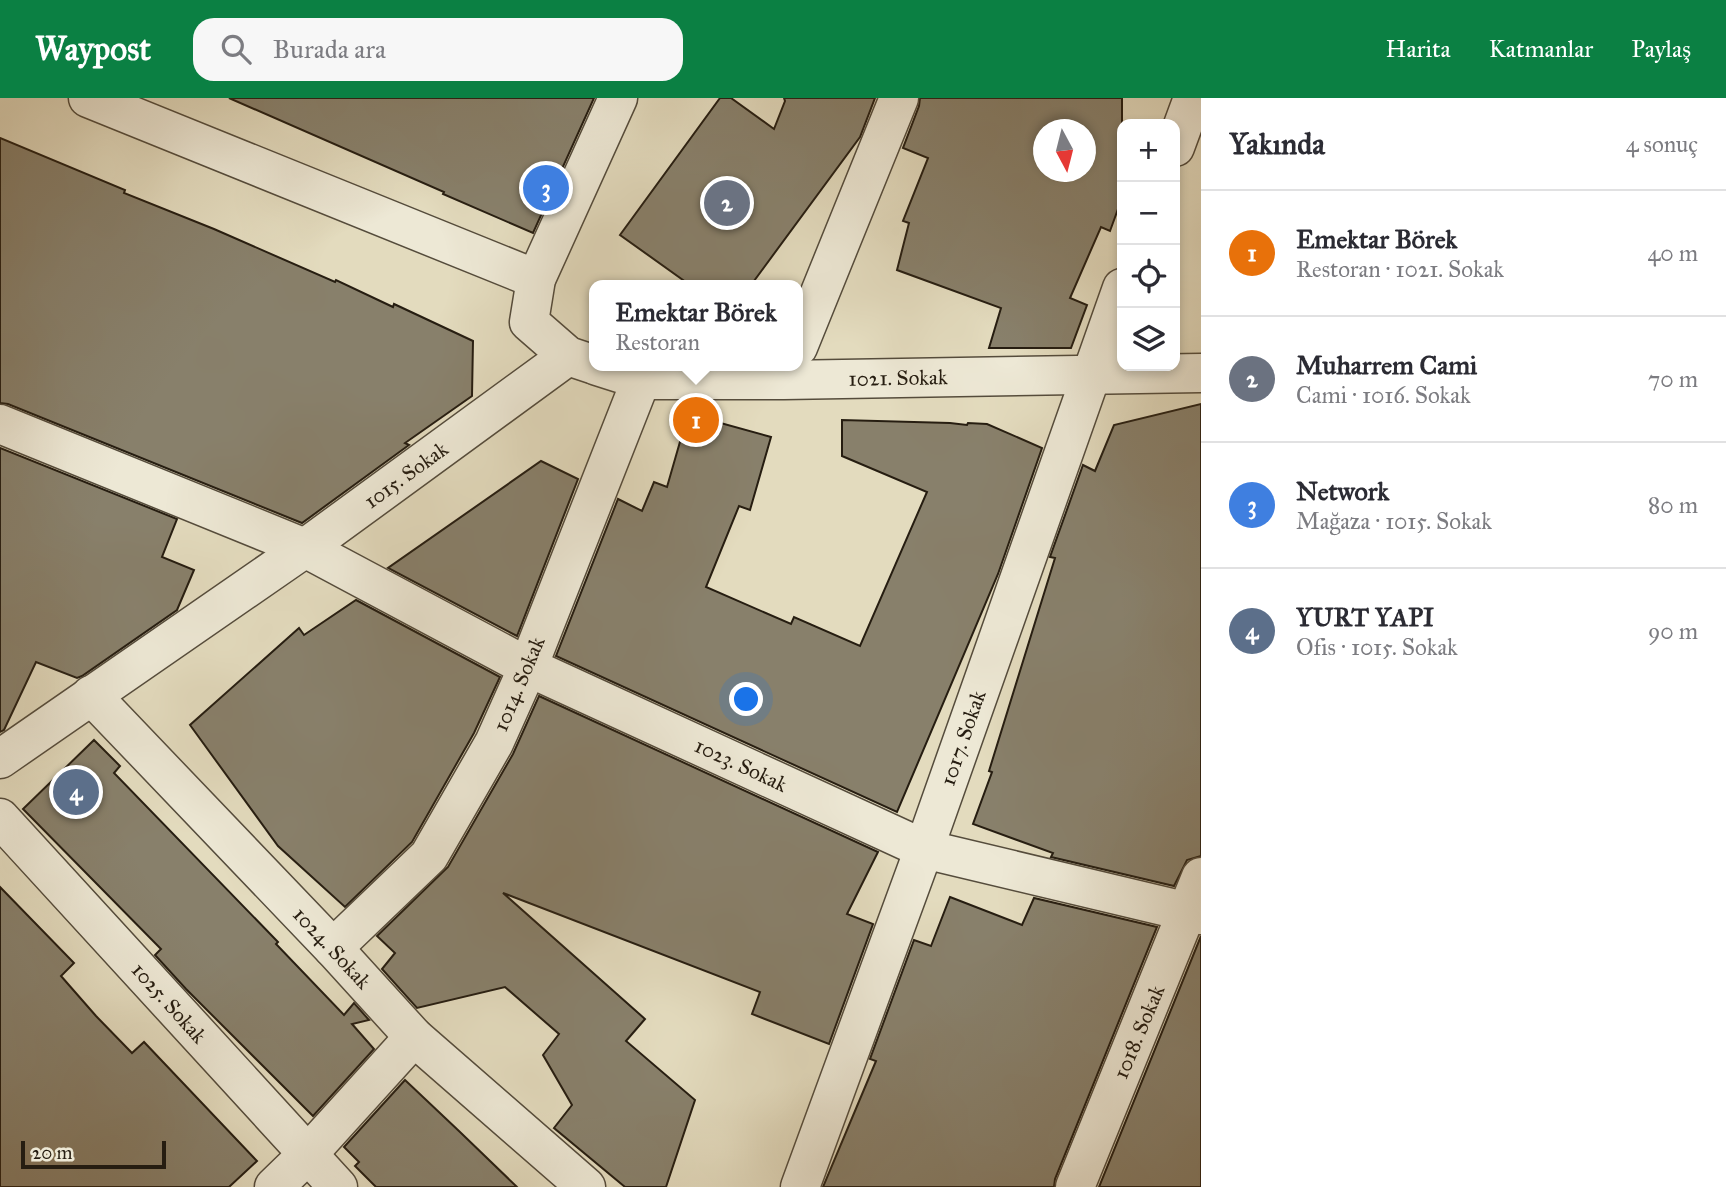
<!DOCTYPE html>
<html lang="tr">
<head>
<meta charset="utf-8">
<style>
	body { margin:0; font-family:"IM FELL Great Primer",serif; background:#f7f7f7; color:#2b2b33 }
	.controls { position:absolute; right:21px; top:21px; display:grid; overflow:hidden; border-radius:14px; box-shadow:0 4px 10px #0003 }
	.controls button { width:63px; height:63px; display:grid; place-items:center; padding:0; border:0; border-bottom:2px solid #e1e1e2; background:#fff; color:#2b2b33; font:35px sans-serif }
	.compass { position:absolute; left:1033px; top:21px; width:63px; height:63px; border-radius:50%; background:#fff; box-shadow:0 4px 10px #0003; rotate:173deg }
	.scale { position:absolute; left:21px; bottom:18px; width:145px; box-sizing:border-box; padding-left:7px; border:4px solid #261d11; border-top:0; font-size:19px; line-height:24px; white-space:nowrap; color:#261d11; -webkit-text-stroke:5px #ede8d5; paint-order:stroke }
	.you { position:absolute; left:747px; top:602px; width:24px; height:24px; margin:-18px; border:5px solid #fff; border-radius:50%; background:#1a73e8; box-shadow:0 0 0 10px #1a73e833 }
	.badge { display:grid; place-items:center; width:46px; height:46px; border-radius:50%; background:#0b8043; color:#fff; font-size:23px; font-weight:700 }
	.pin { position:absolute; translate:-50% -50%; border:4px solid #fff; box-shadow:0 2px 7px #0006 }
	.popup { position:absolute; left:589px; top:182px; width:214px; height:91px; box-sizing:border-box; display:grid; place-content:center; border-radius:14px; background:#fff; filter:drop-shadow(0 2px 5px #0005); font-size:23px; white-space:nowrap; color:#7c7c81 }
	.popup b { font-size:26px; color:#2b2b33 }
	.popup::after { content:''; position:absolute; left:50%; top:100%; margin-left:-14px; border:14px solid transparent; border-top-color:#fff }
	.list { margin:0; padding:0; list-style:none }
	h2 { display:flex; justify-content:space-between; align-items:center; height:91px; margin:0; padding:0 28px; font-size:30px }
	h2 small { font-size:23px; font-weight:400; color:#7c7c81 }
	.list li { display:grid; grid-template-columns:46px 1fr auto; gap:21px; align-items:center; box-sizing:border-box; height:126px; padding:0 28px; border-top:2px solid #e1e1e2 }
	.list b { display:block; font-size:26px; white-space:nowrap }
	.list p { margin:0; font-size:23px; white-space:nowrap; color:#7c7c81 }
	.list em { font-size:23px; font-style:normal; color:#7c7c81 }
	.icon { flex:none; width:38px; height:38px; fill:none; stroke:currentColor; stroke-width:2; stroke-linecap:round; stroke-linejoin:round }
	.map { position:relative; flex:none; width:1201px; height:1089px; overflow:hidden }
	header { display:flex; align-items:center; gap:42px; box-sizing:border-box; height:98px; padding:0 35px; background:#0b8043; color:#fff }
	header strong { font-size:33px }
	nav { display:flex; gap:38px; margin-inline-start:auto; font-size:24px }
	.search { width:490px; height:63px; background:#f7f7f7; display:flex; align-items:center; gap:18px; box-sizing:border-box; padding:0 24px; border-radius:21px; color:#7c7c81; font-size:26px }
	main { display:flex }
	aside { flex:1; background:#fff }
	.map>svg:first-child { display:block }
	.building { fill:#88806b; stroke:#261d11; stroke-width:2; fill-rule:evenodd }
	.lines { fill:none; stroke-linecap:round; stroke-linejoin:round }
	.street-casing { stroke:#554c3c; stroke-width:41 }
	.street { stroke:#ede8d5; stroke-width:38 }
	.labels { text-anchor:middle; stroke-width:7; stroke-linejoin:round; paint-order:stroke }
	.street-label { font-size:21px; fill:#261d11; stroke:#ede8d5 }
</style>
</head>
<body>
<header>
<strong>Waypost</strong>
<div class="search"><svg class="icon" aria-label="search" viewBox="0 0 24 24"><circle cx="10" cy="10" r="6"/><path d="M15 15l6 6"/></svg>Burada ara</div>
<nav><a>Harita</a><a>Katmanlar</a><a>Paylaş</a></nav>
</header>
<main>
<div class="map">
<svg width="1201" height="1089" viewBox="0 0 1201 1089">
	<rect width="100%" height="100%" fill="#e3dbbe"/>
	<filter id="stains"><feTurbulence type="fractalNoise" baseFrequency=".00286" numOctaves="4"/><feColorMatrix values="0 0 0 0 .2 0 0 0 0 .09 0 0 0 0 .02 0 0 0 .5 -.17"/></filter>
	<radialGradient id="worn" r=".72"><stop offset=".6" stop-color="#630" stop-opacity="0"/><stop offset="1" stop-color="#630" stop-opacity=".3"/></radialGradient>
	<g class="building">
		<path d="M 229,0 L 594,0 L 533,135 L 443,96 L 444,94 Z"/>
		<path d="M 720,0 L 731,0 L 774,31 L 785,3 L 784,0 L 875,0 L 860,39 L 751,187 L 690,187 L 620,137 Z"/>
		<path d="M 920,0 L 1122,0 L 1122,100 L 1110,133 L 1101,129 L 1070,200 L 1087,207 L 1071,250 L 989,250 L 1001,210 L 897,172 L 909,125 L 903,123 L 928,60 L 903,50 L 919,8 ZM 1044,32 L 1086,32 L 1086,74 L 1044,74 Z"/>
		<path d="M 0,40 L 125,92 L 124,95 L 214,131 L 335,184 L 336,182 L 393,209 L 394,206 L 473,243 L 472,298 L 405,345 L 409,347 L 302,425 L 8,306 L 0,305 Z"/>
		<path d="M 1201,306 L 1201,758 L 1187,762 L 1174,788 L 1051,759 L 1053,755 L 973,726 L 992,674 L 989,673 L 1055,460 L 1050,459 L 1083,367 L 1095,373 L 1114,327 Z"/>
		<path d="M 688,316 L 771,339 L 750,412 L 739,408 L 706,489 L 791,526 L 794,519 L 860,548 L 927,394 L 842,358 L 842,322 L 950,325 L 967,327 L 968,325 L 987,326 L 1042,350 L 998,476 L 897,714 L 556,558 L 618,401 L 642,413 L 654,384 L 667,389 Z"/>
		<path d="M 0,350 L 177,421 L 162,459 L 194,472 L 177,512 L 82,578 L 77,580 L 36,564 L 4,632 L 0,634 Z"/>
		<path d="M 541,363 L 578,381 L 517,538 L 388,470 Z"/>
		<path d="M 356,502 L 500,579 L 474,635 L 412,744 L 345,809 L 278,748 L 190,627 L 299,530 L 304,537 Z"/>
		<path d="M 539,598 L 878,754 L 847,816 L 873,826 L 829,946 L 752,916 L 760,894 L 503,795 L 645,921 L 626,943 L 695,1002 L 666,1089 L 625,1089 L 554,1030 L 572,1007 L 543,957 L 559,936 L 505,889 L 417,910 L 382,871 L 395,855 L 377,838 L 448,769 L 513,656 Z"/>
		<path d="M 94,642 L 120,668 L 114,675 L 278,844 L 276,846 L 344,917 L 354,905 L 369,922 L 352,926 L 374,951 L 313,1018 L 186,891 L 155,857 L 161,851 L 23,711 Z"/>
		<path d="M 0,789 L 74,865 L 61,878 L 96,918 L 132,955 L 144,944 L 257,1063 L 229,1089 L 0,1089 Z"/>
		<path d="M 950,799 L 1022,827 L 1034,800 L 1157,829 L 1055,1081 L 1054,1089 L 823,1089 L 876,963 L 870,961 L 914,842 L 931,848 Z"/>
		<path d="M 1201,838 L 1201,1089 L 1099,1089 Z"/>
		<path d="M 405,982 L 460,1034 L 517,1089 L 376,1089 L 355,1068 L 359,1064 L 344,1049 Z"/>
	</g>
	<g class="lines">
		<g class="street-casing">
			<g id="street">
				<path d="M 88,0 L 536,181"/>
				<path d="M 1175,49 L 1193,0"/>
				<path d="M 798,249 L 899,0"/>
				<path d="M 592,266 L 568,258 L 529,224 L 536,181 L 618,0"/>
				<path d="M 597,268 L 641,282 L 784,282 L 1201,275"/>
				<path d="M 0,326 L 305,450 L 528,569 L 924,751 L 1201,817"/>
				<path d="M 91,597 L 333,850 L 414,939 L 586,1089"/>
				<path d="M 0,661 L 305,450 L 568,258"/>
				<path d="M 0,720 L 338,1089"/>
				<path d="M 333,850 L 429,758 L 494,645 L 528,569 L 641,282"/>
				<path d="M 274,1089 L 307,1057 L 414,939"/>
				<path d="M 800,1089 L 924,751 L 1122,190"/>
				<path d="M 1075,1089 L 1201,779"/>
			</g>
		</g>
		<use href="#street" class="street"/>
	</g>
	<g class="labels">
		<g class="street-label">
			<text transform="translate(898 280) rotate(-1)" y="7">1021. Sokak</text>
			<text transform="translate(406 377) rotate(-36)" y="7">1015. Sokak</text>
			<text transform="translate(519 586) rotate(-67)" y="7">1014. Sokak</text>
			<text transform="translate(963 640) rotate(-71)" y="7">1017. Sokak</text>
			<text transform="translate(741 667) rotate(25)" y="7">1023. Sokak</text>
			<text transform="translate(332 850) rotate(47)" y="7">1024. Sokak</text>
			<text transform="translate(169 905) rotate(48)" y="7">1025. Sokak</text>
			<text transform="translate(1139 934) rotate(-67)" y="7">1018. Sokak</text>
		</g>
	</g>
	<rect width="100%" height="100%" filter="url(#stains)"/>
	<rect width="100%" height="100%" fill="url(#worn)"/>
</svg>
<div class="controls">
<button>+</button>
<button>−</button>
<button><svg class="icon" aria-label="locate" viewBox="0 0 24 24"><circle cx="12" cy="12" r="6"/><path d="M12 2v4M12 18v4M2 12h4M18 12h4"/></svg></button>
<button><svg class="icon" aria-label="layers" viewBox="0 0 24 24"><path d="M12 4l9 5-9 5-9-5zM3 14l9 5 9-5"/></svg></button>
</div>
<svg class="compass" viewBox="-18 -18 36 36"><path d="M0-13l5 13h-10z" fill="#e53935"/><path d="M0 13l5-13h-10z" fill="#7c7c81"/></svg>
<div class="scale">20 m</div>
<div class="you"></div>
<div class="pin badge" style="left:696px;top:322px;background:#e8710a">1</div>
<div class="popup"><b>Emektar Börek</b>Restoran</div>
<div class="pin badge" style="left:727px;top:105px;background:#6b7280">2</div>
<div class="pin badge" style="left:546px;top:90px;background:#3f7fe0">3</div>
<div class="pin badge" style="left:76px;top:694px;background:#5c6f8a">4</div>
</div>
<aside>
<h2>Yakında<small>4 sonuç</small></h2>
<ul class="list">
<li><span class="badge" style="background:#e8710a">1</span><div><b>Emektar Börek</b><p>Restoran · 1021. Sokak</p></div><em>40 m</em></li>
<li><span class="badge" style="background:#6b7280">2</span><div><b>Muharrem Cami</b><p>Cami · 1016. Sokak</p></div><em>70 m</em></li>
<li><span class="badge" style="background:#3f7fe0">3</span><div><b>Network</b><p>Mağaza · 1015. Sokak</p></div><em>80 m</em></li>
<li><span class="badge" style="background:#5c6f8a">4</span><div><b>YURT YAPI</b><p>Ofis · 1015. Sokak</p></div><em>90 m</em></li>
</ul>
</aside>
</main>
</body>
</html>
